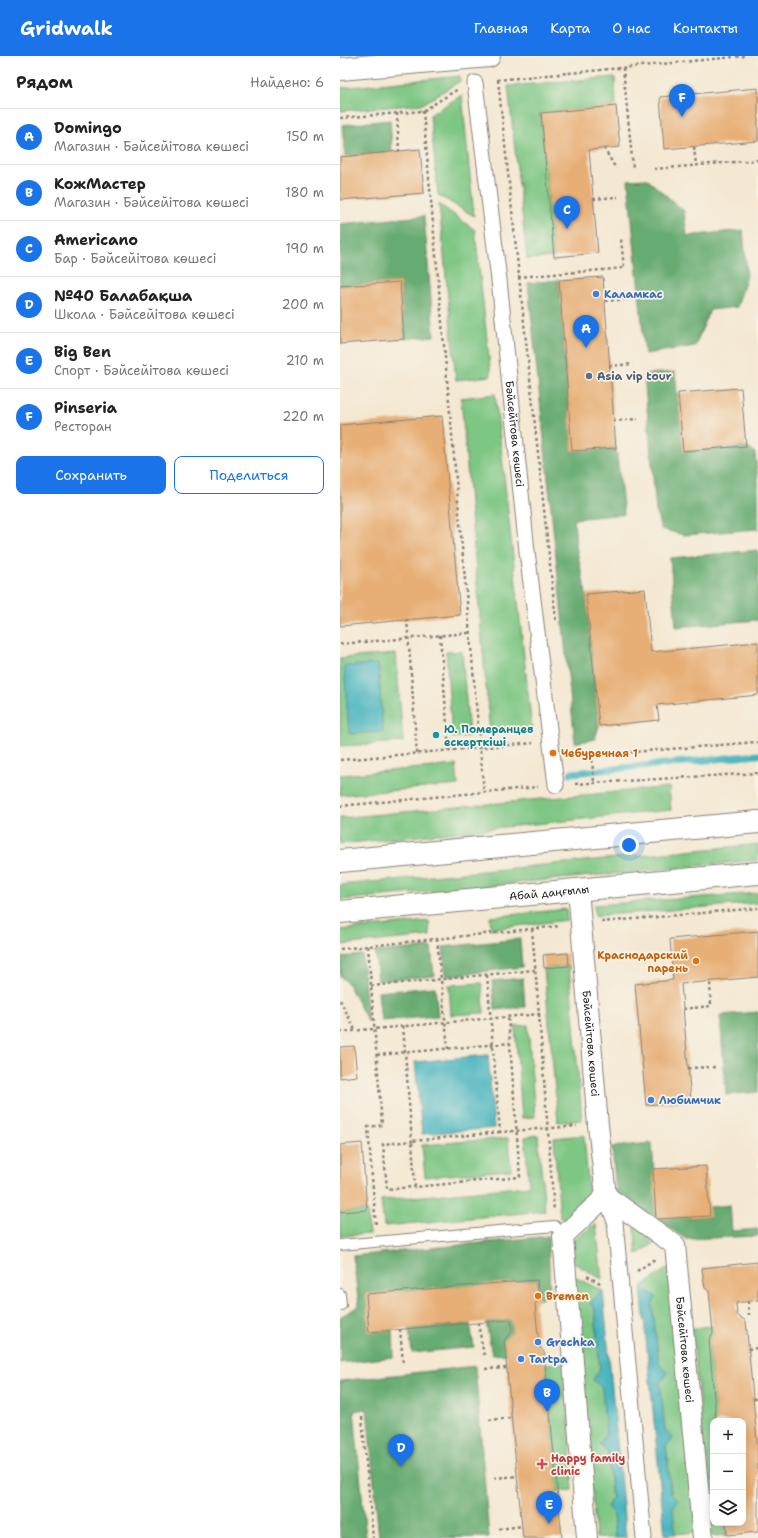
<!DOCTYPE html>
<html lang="ru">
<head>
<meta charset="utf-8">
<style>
	body { margin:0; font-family:"Shantell Sans",sans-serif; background:#f2f2f2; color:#222 }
	.controls { position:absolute; right:12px; bottom:12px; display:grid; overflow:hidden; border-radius:8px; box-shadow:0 2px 10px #0003 }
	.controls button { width:36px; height:36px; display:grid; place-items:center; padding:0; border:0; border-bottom:1px solid #e0e0e0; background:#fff; color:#222; font:20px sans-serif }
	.you { position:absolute; left:289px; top:789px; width:14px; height:14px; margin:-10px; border:3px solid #fff; border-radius:50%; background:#1a73e8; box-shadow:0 0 0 6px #1a73e833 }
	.badge { display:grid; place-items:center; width:26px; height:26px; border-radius:50%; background:#1a73e8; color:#fff; font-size:13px; font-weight:700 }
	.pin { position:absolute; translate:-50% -33px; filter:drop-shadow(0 1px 2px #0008) }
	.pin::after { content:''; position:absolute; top:21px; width:14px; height:12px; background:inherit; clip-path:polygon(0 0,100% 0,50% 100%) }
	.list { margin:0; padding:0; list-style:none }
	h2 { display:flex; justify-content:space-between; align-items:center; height:52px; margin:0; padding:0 16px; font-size:17px }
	h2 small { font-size:13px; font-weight:400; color:#767676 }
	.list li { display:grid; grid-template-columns:26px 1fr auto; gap:12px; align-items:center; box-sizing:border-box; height:56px; padding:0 16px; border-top:1px solid #e0e0e0 }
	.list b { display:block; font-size:15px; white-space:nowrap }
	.list p { margin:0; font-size:13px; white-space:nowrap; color:#767676 }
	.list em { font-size:13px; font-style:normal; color:#767676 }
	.actions { display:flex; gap:8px; padding:12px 16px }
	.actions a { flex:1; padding:9px 0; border:1px solid #1a73e8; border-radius:8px; text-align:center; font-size:14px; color:#1a73e8 }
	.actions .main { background:#1a73e8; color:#fff }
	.icon { flex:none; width:22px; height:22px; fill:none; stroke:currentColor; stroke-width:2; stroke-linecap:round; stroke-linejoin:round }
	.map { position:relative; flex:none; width:418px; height:1482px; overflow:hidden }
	header { display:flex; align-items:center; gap:24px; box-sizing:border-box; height:56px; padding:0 20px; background:#1a73e8; color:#fff }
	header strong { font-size:19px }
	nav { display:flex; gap:22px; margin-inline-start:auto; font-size:14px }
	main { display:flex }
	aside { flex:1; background:#fff }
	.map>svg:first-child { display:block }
	.green { fill:#7dc683; stroke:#4c7150 }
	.forest { fill:#66ab71; stroke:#416446 }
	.water { fill:#43b2bd; stroke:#30676c }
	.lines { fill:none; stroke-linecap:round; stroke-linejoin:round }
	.stream { stroke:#43b2bd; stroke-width:7 }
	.building { fill:#e7ae75 }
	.service-casing { stroke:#888277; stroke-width:12 }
	.pedestrian-casing { stroke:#888277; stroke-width:17 }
	.minor-casing { stroke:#888277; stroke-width:22 }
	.tertiary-casing { stroke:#888277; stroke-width:24 }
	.secondary-casing { stroke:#888277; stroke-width:24 }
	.path { stroke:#888277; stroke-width:2.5; stroke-dasharray:3 3; stroke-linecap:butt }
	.service { stroke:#fff; stroke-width:10 }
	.pedestrian { stroke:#fff; stroke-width:15 }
	.minor { stroke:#fff; stroke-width:20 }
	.tertiary { stroke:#fff; stroke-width:22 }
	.secondary { stroke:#fff; stroke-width:22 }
	.shop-dot { fill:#3f7fe0; stroke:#f7f3e8; stroke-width:1.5 }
	.service-dot { fill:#5c6f8a; stroke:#f7f3e8; stroke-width:1.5 }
	.culture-dot { fill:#0f9aa8; stroke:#f7f3e8; stroke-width:1.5 }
	.food-dot { fill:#e8710a; stroke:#f7f3e8; stroke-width:1.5 }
	.health-dot { fill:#e0444e; stroke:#f7f3e8; stroke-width:1.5 }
	.labels { text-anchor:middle; stroke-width:3.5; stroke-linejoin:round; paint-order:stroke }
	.shop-label { font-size:11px; font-weight:bold; fill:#366cbe; stroke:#f7f3e8; text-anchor:start }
	.service-label { font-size:11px; font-weight:bold; fill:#4e5e75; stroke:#f7f3e8; text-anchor:start }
	.street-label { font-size:11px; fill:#1c1c1c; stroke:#f7f3e8 }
	.culture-label { font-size:11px; font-weight:bold; fill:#0d838f; stroke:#f7f3e8; text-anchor:start }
	.food-label { font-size:11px; font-weight:bold; fill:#c56008; stroke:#f7f3e8; text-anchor:start }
	.health-label { font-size:11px; font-weight:bold; fill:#be3a42; stroke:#f7f3e8; text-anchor:start }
</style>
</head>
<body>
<header>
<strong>Gridwalk</strong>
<nav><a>Главная</a><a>Карта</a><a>О нас</a><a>Контакты</a></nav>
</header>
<main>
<aside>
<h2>Рядом<small>Найдено: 6</small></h2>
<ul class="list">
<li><span class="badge">A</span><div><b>Domingo</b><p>Магазин · Бәйсейітова көшесі</p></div><em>150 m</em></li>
<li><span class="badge">B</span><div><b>КожМастер</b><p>Магазин · Бәйсейітова көшесі</p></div><em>180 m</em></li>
<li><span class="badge">C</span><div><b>Americano</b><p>Бар · Бәйсейітова көшесі</p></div><em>190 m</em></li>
<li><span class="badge">D</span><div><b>№40 Балабақша</b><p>Школа · Бәйсейітова көшесі</p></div><em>200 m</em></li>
<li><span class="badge">E</span><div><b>Big Ben</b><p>Спорт · Бәйсейітова көшесі</p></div><em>210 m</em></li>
<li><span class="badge">F</span><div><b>Pinseria</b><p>Ресторан</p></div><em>220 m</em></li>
</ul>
<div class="actions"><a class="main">Сохранить</a><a>Поделиться</a></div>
</aside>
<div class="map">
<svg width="418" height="1482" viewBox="0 0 418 1482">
	<rect width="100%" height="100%" fill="#f7f3e8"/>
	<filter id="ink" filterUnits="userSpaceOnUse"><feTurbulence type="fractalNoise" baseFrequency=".025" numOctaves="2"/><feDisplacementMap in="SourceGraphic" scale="8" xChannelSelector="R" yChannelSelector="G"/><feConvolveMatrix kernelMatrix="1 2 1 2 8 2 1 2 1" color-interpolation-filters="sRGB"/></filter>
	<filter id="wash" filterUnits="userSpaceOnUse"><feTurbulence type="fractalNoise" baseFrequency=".012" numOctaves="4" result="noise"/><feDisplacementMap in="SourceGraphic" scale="16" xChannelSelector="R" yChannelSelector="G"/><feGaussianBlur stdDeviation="0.9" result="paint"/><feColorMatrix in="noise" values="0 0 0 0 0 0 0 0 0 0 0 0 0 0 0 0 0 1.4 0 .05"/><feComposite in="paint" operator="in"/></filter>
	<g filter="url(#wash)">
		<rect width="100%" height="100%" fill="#f4e8d2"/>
		<g class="green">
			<path d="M 120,20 L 120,25 L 83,48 L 0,55 L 0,32 Z"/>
			<path d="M 275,21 L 276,50 L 201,57 L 214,201 L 187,203 L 168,30 Z"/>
			<path d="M 122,39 L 134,160 L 98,139 L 90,59 Z"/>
			<path d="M 99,148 L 135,174 L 151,320 L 116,324 Z"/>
			<path d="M 155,338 L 192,673 L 150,677 L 121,342 Z"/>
			<path d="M 122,595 L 129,680 L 112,681 L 106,596 Z"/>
			<path d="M 56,598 L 63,686 L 1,690 L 0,671 L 0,602 Z"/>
			<path d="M 116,709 L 118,729 L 0,739 L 0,719 Z"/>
			<path d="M 329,731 L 331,754 L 0,788 L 0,762 Z"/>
			<path d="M 418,788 L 418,804 L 0,844 L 0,829 Z"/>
			<path d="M 418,837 L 418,847 L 255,860 L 254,849 Z"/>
			<path d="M 226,853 L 227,864 L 151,873 L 150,861 Z"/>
			<path d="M 89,865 L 90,880 L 0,889 L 0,874 Z"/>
			<path d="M 229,910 L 242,1064 L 218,1066 L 204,912 Z"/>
			<path d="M 142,927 L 144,957 L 111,959 L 109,929 Z"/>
			<path d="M 188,969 L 195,1061 L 182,1062 L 175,970 Z"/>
			<path d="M 198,1079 L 205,1155 L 44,1170 L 41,1144 L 189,1130 L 185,1081 Z"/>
			<path d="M 244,1079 L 249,1138 L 248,1146 L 230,1168 L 220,1162 L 214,1082 Z"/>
			<path d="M 168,1082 L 171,1114 L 85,1121 L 82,1089 Z"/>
			<path d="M 27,1154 L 29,1178 L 0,1180 L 0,1156 Z"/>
			<path d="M 294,1165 L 317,1185 L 297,1199 Z"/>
			<path d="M 256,1168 L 262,1223 L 232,1206 L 230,1186 Z"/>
			<path d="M 329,1211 L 356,1476 L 335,1478 L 320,1326 L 328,1317 L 319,1309 L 312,1248 L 316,1241 L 301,1231 Z"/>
			<path d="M 233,1220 L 263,1235 L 250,1247 L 255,1253 L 260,1313 L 253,1324 L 262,1331 L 275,1482 L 256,1482 Z"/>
			<path d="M 373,1270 L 373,1277 L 369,1284 L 376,1365 L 373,1365 L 373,1467 L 386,1467 L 387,1479 L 372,1480 L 352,1272 Z"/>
			<path d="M 226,1307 L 233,1434 L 217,1435 L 205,1308 Z"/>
		</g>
		<g class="forest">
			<path d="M 50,64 L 52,96 L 5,100 L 2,69 Z"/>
			<path d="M 307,123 L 344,155 L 347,180 L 403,174 L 407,220 L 397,251 L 370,254 L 355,290 L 305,298 L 288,124 Z"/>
			<path d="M 84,160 L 94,280 L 64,283 L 60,226 L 0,230 L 0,168 Z"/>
			<path d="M 219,224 L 232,395 L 276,392 L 284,458 L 234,463 L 236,490 L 246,538 L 259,670 L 255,683 L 235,687 L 188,227 Z"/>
			<path d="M 335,316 L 343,395 L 406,390 L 415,397 L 418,427 L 418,473 L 344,479 L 321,473 L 316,455 L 304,318 Z"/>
			<path d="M 418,494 L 418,564 L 336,571 L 330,502 Z"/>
			<path d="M 180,883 L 182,911 L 106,920 L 103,891 Z"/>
			<path d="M 91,891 L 94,920 L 38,925 L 35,896 Z"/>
			<path d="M 22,899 L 28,966 L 7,926 L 0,920 L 0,901 Z"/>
			<path d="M 183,922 L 185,951 L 155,954 L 152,925 Z"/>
			<path d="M 95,931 L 98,960 L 41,965 L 38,936 Z"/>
			<path d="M 418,956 L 418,1036 L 386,1039 L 380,959 Z"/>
			<path d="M 312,1087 L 317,1163 L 369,1160 L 369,1151 L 390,1149 L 392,1175 L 418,1173 L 418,1180 L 346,1183 L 276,1136 L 272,1091 Z"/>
			<path d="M 208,1180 L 210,1238 L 199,1244 L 197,1224 L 30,1276 L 53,1274 L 54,1301 L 0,1307 L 0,1261 L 19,1250 L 13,1200 Z"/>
			<path d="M 171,1264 L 172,1276 L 166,1298 L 152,1299 L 146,1266 Z"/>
			<path d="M 130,1268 L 134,1291 L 72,1297 L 69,1273 Z"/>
			<path d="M 135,1310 L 149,1481 L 39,1482 L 27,1353 L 14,1355 L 26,1482 L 0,1482 L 0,1325 Z"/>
		</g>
		<g class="water">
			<path d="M 38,608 L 43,676 L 9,678 L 4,610 Z"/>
			<path d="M 148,999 L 154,1072 L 82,1078 L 75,1006 Z"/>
			<path d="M 301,1231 L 316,1241 L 312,1248 L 319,1308 L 328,1317 L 320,1326 L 325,1374 L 333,1381 L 326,1391 L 331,1437 L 338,1444 L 333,1452 L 335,1478 L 325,1479 Z"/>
			<path d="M 263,1235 L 286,1482 L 275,1482 L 273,1457 L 267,1451 L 272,1442 L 268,1396 L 259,1388 L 266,1379 L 262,1331 L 253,1324 L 260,1313 L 255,1253 L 250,1247 Z"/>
		</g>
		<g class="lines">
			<path class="stream" d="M 231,717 L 418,699"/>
		</g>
		<g id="blocks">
			<g class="building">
				<path d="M 418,32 L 418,85 L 324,93 L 320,41 Z"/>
				<path d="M 276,50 L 280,91 L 249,94 L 258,197 L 214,201 L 201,57 Z"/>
				<path d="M 80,93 L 84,137 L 0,144 L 0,101 Z"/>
				<path d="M 263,221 L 276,392 L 232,395 L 219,224 Z"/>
				<path d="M 60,226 L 64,283 L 0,288 L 0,230 Z"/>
				<path d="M 401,332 L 406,390 L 343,395 L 338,337 Z"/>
				<path d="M 102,360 L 120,559 L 0,570 L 0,369 Z"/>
				<path d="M 305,533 L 311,596 L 418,586 L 418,639 L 317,649 L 319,664 L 259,670 L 246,538 Z"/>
				<path d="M 418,875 L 418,921 L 341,928 L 351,1045 L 306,1049 L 295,928 L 333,924 L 330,883 Z"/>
				<path d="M 228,897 L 229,910 L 204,912 L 203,899 Z"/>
				<path d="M 14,990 L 17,1020 L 0,1022 L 0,991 Z"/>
				<path d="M 22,1087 L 27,1154 L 0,1156 L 0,1089 Z"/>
				<path d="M 366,1110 L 370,1160 L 316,1163 L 313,1113 Z"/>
				<path d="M 418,1206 L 418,1244 L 396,1247 L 397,1259 L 406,1265 L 418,1396 L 418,1476 L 387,1479 L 386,1467 L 403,1467 L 403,1365 L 376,1365 L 369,1284 L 373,1277 L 369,1235 L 365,1232 L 362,1212 Z"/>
				<path d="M 197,1224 L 199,1244 L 195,1248 L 199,1290 L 204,1296 L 222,1482 L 183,1482 L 164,1284 L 172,1276 L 171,1264 L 29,1276 L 26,1238 Z"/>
			</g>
		</g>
	</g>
	<g filter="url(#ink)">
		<use href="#blocks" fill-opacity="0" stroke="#888277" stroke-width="1"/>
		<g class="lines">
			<g class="service-casing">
				<g id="service">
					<path d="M 0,1189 L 215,1170 L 223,1180"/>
					<path d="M 0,1238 L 1,1249"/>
				</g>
			</g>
			<g class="pedestrian-casing">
				<g id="pedestrian">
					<path id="s1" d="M 135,27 L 159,224 L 187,495 L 216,729"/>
					<path d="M 266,1140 L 275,1166 L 304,1482"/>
				</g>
			</g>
			<g class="minor-casing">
				<g id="minor">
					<path id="s2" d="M 238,833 L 258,1069 L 266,1140 L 335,1189 L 363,1482"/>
					<path d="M 247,1482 L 223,1180 L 266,1140"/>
				</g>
			</g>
			<g class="tertiary-casing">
				<path id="tertiary" d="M 0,13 L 149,0"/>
			</g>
			<g class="secondary-casing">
				<g id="secondary">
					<path d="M 0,805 L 418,766"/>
					<path id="s3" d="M 0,856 L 418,817"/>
				</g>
			</g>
			<g class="path">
				<path d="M 283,12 L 293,112"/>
				<path d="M 157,24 L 404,0"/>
				<path d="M 158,24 L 216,565"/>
				<path d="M 83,55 L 144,736"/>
				<path d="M 57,57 L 59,95"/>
				<path d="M 0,62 L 83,55 L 118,33"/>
				<path d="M 354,91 L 356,109"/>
				<path d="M 264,92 L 276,113"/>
				<path d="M 314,113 L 418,104"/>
				<path d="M 253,143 L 278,141"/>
				<path d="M 178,221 L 284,212 L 281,183"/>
				<path d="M 265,245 L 287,243"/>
				<path d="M 269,310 L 293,308"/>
				<path d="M 273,365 L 298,363"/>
				<path d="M 67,563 L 77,697"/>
				<path d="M 100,579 L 109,694"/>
				<path d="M 0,588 L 129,577"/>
				<path d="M 231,701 L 418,686"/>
				<path d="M 0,704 L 193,687"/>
				<path d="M 252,704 L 254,727"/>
				<path d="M 235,728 L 418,717"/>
				<path d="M 0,750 L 198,731"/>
				<path d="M 261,866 L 418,852"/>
				<path d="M 97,883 L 108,993"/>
				<path d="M 28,890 L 42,1069 L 28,1071 L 36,1171"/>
				<path d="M 0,893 L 220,870"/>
				<path d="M 147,919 L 160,1076 L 237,1070"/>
				<path d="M 31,930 L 195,914"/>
				<path d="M 0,944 L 15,974"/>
				<path d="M 343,953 L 371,950 L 370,925"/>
				<path d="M 199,958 L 214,1155"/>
				<path d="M 63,970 L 72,1085 L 43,1088 L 47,1133 L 75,1131"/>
				<path d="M 0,976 L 199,958 L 192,873"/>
				<path d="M 37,999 L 170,987"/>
				<path d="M 348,1012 L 376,1011"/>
				<path d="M 160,1076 L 72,1085 L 75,1131 L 180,1121 L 168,961"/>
				<path d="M 297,1215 L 315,1203"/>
				<path d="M 247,1220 L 262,1228"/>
				<path d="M 408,1245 L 409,1259"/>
				<path d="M 138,1267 L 144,1299"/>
				<path d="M 60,1273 L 63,1307"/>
				<path d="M 408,1293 L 418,1292"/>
				<path d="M 145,1313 L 167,1312"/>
				<path d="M 413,1343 L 418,1343"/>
				<path d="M 22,1361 L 33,1482"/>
				<path d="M 149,1364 L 171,1362"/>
				<path d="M 154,1422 L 177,1420"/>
				<path d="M 159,1473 L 182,1470"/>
			</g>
			<use href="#service" class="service"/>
			<use href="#pedestrian" class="pedestrian"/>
			<use href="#minor" class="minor"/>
			<use href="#tertiary" class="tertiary"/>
			<use href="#secondary" class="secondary"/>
		</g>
	</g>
	<g class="shop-dot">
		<circle cx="256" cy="238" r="4"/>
		<circle cx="311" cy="1044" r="4"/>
		<circle cx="198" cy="1286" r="4"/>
		<circle cx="181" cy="1303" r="4"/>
	</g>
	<circle class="service-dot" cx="249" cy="320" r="4"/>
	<circle class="culture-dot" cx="96" cy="679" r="4"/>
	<g class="food-dot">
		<circle cx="213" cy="697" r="4"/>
		<circle cx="356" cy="905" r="4"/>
		<circle cx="198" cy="1240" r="4"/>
	</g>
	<path class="health-dot" d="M200 1402h4v4h4v4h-4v4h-4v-4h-4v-4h4z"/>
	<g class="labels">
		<g class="shop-label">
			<text x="264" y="242">Каламкас</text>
			<text x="319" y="1048">Любимчик</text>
			<text x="206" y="1290">Grechka</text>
			<text x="189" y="1307">Tartpa</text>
		</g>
		<g class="service-label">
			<text x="257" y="324">Asia vip tour</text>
		</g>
		<g class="street-label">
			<text dy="4" stroke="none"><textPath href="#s1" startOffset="353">Бәйсейітова көшесі</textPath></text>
			<text dy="4" stroke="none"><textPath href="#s3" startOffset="210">Абай даңғылы</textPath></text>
			<text dy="4" stroke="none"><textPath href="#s2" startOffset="155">Бәйсейітова көшесі</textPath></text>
			<text dy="4" stroke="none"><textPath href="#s2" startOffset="498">Бәйсейітова көшесі</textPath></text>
		</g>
		<g class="culture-label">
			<text x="104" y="677">Ю. Померанцев<tspan x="104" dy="13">ескерткіші</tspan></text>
		</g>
		<g class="food-label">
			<text x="221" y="701">Чебуречная 1</text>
			<text x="348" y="903" text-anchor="end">Краснодарский<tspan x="348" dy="13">парень</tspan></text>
			<text x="206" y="1244">Bremen</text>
		</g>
		<g class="health-label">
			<text x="211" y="1406">Happy family<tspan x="211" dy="13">clinic</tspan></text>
		</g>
	</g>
</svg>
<div class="controls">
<button>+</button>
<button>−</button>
<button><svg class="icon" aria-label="layers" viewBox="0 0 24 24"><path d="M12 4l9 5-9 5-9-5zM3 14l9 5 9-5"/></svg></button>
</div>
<div class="you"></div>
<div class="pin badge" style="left:246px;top:292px">A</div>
<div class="pin badge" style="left:207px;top:1356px">B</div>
<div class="pin badge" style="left:227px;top:173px">C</div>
<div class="pin badge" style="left:61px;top:1411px">D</div>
<div class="pin badge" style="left:209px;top:1468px">E</div>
<div class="pin badge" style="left:342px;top:61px">F</div>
</div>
</main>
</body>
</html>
